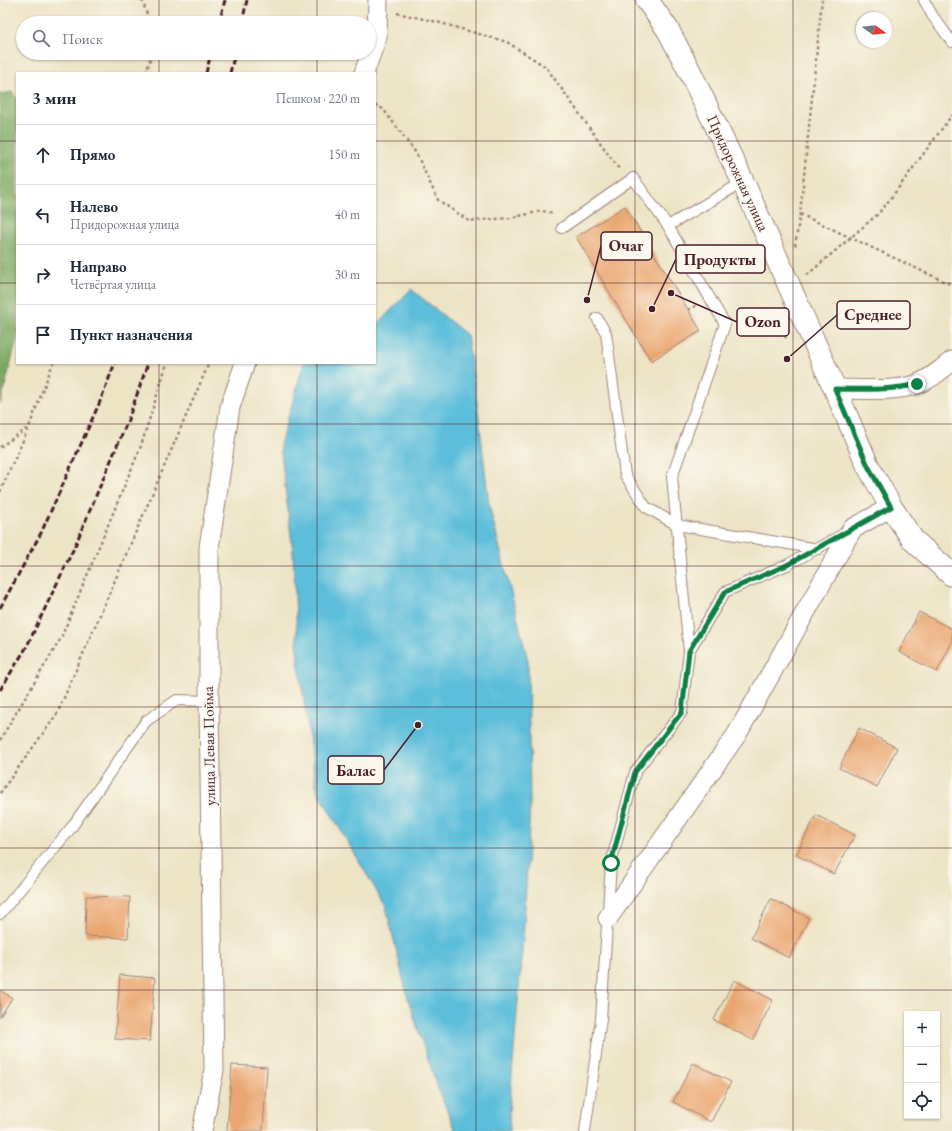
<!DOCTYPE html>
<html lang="ru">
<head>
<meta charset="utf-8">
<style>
	body { margin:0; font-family:"EB Garamond",serif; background:#f2f2f3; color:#1f2937 }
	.controls { position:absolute; right:12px; bottom:12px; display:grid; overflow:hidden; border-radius:0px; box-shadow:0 1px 3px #0004 }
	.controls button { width:36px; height:36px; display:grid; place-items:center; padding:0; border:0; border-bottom:1px solid #e0e1e3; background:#fff; color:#1f2937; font:20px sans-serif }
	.compass { position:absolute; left:856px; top:12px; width:36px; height:36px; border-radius:50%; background:#fff; box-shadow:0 1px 3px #0004; rotate:105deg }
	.stop { position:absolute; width:12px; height:12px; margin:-9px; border:3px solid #0b8043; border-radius:50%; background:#fff }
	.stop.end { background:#0b8043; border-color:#fff; box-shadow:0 1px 4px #0008 }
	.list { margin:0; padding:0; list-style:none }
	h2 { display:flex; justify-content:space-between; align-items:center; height:52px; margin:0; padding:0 16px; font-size:17px }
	h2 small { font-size:13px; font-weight:400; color:#747a83 }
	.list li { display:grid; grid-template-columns:26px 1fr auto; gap:12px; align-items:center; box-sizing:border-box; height:60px; padding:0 16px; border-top:1px solid #e0e1e3 }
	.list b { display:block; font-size:15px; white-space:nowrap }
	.list p { margin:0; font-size:13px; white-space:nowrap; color:#747a83 }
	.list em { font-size:13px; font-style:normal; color:#747a83 }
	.icon { flex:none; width:22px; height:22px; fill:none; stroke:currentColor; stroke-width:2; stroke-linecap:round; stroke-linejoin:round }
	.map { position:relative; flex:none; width:952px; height:1131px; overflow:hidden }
	.search { position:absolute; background:#fff; box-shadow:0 1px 3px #0004; left:16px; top:16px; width:360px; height:44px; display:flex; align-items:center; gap:10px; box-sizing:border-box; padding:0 14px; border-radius:22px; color:#747a83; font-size:15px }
	.panel { position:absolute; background:#fff; box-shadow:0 1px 3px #0004; left:16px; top:72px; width:360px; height:292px; border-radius:0px }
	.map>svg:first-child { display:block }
	.forest { fill:#79a761; stroke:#626346 }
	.water { fill:#5cbeda; stroke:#536e82 }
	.building { fill:#eaa66f }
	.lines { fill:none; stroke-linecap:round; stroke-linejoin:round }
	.lane-casing { stroke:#9c8278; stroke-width:12 }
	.street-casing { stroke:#9c8278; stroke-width:21 }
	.secondary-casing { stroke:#9c8278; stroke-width:24 }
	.path { stroke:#9c8278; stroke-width:2.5; stroke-dasharray:3 3; stroke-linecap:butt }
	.lane { stroke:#fff; stroke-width:10 }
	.street { stroke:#fff; stroke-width:19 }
	.secondary { stroke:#fff; stroke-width:22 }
	.rail { stroke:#4a1f2b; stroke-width:3; stroke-dasharray:6 3; stroke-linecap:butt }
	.route { stroke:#0b8043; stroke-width:5 }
	.grid { fill:none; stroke:#4a1f2b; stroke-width:1; stroke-opacity:0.55 }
	.labels { text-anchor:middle; stroke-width:3.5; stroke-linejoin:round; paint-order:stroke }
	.street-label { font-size:15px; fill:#4a1f2b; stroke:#fbf7ec }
	.leader { fill:none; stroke:#4a1f2b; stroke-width:1.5 }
	.callout-dot { fill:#4a1f2b; stroke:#fbf7ec; stroke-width:1.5 }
	.callout { fill:#fbf7ec; stroke:#4a1f2b; stroke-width:1.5 }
	.callout-label { font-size:16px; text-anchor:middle; font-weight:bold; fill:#4a1f2b }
</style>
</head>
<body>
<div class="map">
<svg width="952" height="1131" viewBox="0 0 952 1131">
	<rect width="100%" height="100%" fill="#fbf7ec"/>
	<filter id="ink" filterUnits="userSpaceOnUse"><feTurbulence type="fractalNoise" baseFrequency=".025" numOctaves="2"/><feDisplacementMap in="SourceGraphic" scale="8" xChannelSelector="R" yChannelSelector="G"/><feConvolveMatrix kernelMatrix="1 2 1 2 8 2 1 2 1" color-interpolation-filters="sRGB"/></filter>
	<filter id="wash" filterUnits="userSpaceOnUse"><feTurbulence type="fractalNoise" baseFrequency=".012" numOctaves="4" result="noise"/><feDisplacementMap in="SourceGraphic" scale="16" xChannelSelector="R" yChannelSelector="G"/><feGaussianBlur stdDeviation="0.9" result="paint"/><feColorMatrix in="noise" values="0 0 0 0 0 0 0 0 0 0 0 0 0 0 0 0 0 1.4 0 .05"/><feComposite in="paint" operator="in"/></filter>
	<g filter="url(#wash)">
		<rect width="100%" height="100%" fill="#ede4c6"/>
		<path class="forest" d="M 12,92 L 17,99 L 17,338 L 0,406 L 0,94 Z"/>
		<path class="water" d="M 411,289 L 467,335 L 477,402 L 489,505 L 528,661 L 530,804 L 524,926 L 509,1112 L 510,1131 L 456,1131 L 439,1092 L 408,999 L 386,907 L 317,790 L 298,660 L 293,552 L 280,445 L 304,363 L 375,363 L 375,327 Z"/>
		<g id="blocks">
			<g class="building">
				<path d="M 625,206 L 701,331 L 651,361 L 576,237 Z"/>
				<path d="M 919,612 L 952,629 L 952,642 L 937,672 L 899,652 Z"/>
				<path d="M 859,728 L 897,748 L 877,787 L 839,768 Z"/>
				<path d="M 816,815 L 855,835 L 834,874 L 796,855 Z"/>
				<path d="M 86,896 L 130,897 L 128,938 L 85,936 Z"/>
				<path d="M 771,899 L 809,918 L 789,958 L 751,938 Z"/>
				<path d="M 120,975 L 155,978 L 150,1041 L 115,1039 Z"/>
				<path d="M 734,980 L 773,1000 L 753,1040 L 714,1020 Z"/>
				<path d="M 0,990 L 12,998 L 0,1017 Z"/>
				<path d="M 693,1063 L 731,1082 L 711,1122 L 673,1102 Z"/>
				<path d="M 232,1065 L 267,1067 L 263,1131 L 227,1131 Z"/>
			</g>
		</g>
	</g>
	<g filter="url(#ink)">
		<use href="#blocks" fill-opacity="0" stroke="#9c8278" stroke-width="1"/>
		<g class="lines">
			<g class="lane-casing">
				<g id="lane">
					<path d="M 924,0 L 932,15 L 952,42"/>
					<path d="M 668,226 L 743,182"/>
					<path d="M 562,228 L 633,178 L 668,226 L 725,324 L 672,477 L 689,651 L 682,712 L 635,772 L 611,863 L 601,1019 L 585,1131"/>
					<path d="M 597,318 L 606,333 L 625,475 L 646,507 L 677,525 L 818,549"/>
					<path d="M 689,651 L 725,592 L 787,565 L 847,532"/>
					<path d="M 0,914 L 71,828 L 146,721 L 177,700 L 209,701"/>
				</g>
			</g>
			<g class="street-casing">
				<g id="street">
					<path d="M 364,73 L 377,37 L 378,0"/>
					<path d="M 835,389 C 859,389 892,392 915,385 C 929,380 941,370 952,361"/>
					<path d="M 608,918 L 737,734 L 852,529 L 891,507"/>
					<path d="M 202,1131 L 214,1070 L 209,701 L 209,548 L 230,407 L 245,363"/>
				</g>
			</g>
			<g class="secondary-casing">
				<path id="secondary" d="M 647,0 L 668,30 L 689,70 L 743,182 L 835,389 L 868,466 L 891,507 L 913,540 L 952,575"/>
			</g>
			<g class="path">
				<path d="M 142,0 L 150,23"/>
				<path d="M 397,13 L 437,22 L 507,42 L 546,67 L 619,169"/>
				<path d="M 146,73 L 152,53"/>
				<path d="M 375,105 L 383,109 L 416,153 L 438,200 L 469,221 L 510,218 L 542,211 L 554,213"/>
				<path d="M 800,214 L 952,285"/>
				<path d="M 795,246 L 800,214 L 822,0"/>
				<path d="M 807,275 L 878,214 L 891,198 L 952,115"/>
				<path d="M 688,310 L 697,305"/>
				<path d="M 783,325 L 781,327 L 787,340"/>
				<path d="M 0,447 L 29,427"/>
				<path d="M 0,492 L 29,427 L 53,363"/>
				<path d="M 0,740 L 61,638 L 141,446 L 167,363"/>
				<path d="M 0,793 L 57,714 L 209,363"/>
			</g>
			<use href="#lane" class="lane"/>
			<use href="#street" class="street"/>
			<use href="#secondary" class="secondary"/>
			<g class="rail">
				<path d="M 219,23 L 225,0"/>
				<path d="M 242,23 L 247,0"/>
				<path d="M 206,73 L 211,53"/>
				<path d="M 230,73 L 235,53"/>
				<path d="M 0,608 L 41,533 L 99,404 L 115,363"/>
				<path d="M 0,690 L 26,648 L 74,548 L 128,420 L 148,363"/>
			</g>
		</g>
	</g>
	<g class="lines" filter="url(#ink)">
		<path class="route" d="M 611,863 L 635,772 L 682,712 L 689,651 L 725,592 L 787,565 L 891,507 L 868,466 L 835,389 C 863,389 890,391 917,384"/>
	</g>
	<path class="grid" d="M 159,0 L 159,23M 317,0 L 317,23M 476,0 L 476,1131M 635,0 L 635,1131M 793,0 L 793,1131M 159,53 L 159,73M 317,53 L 317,73M 0,141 L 17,141M 375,141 L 952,141M 0,283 L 17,283M 375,283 L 952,283M 159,363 L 159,1131M 317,363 L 317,1131M 0,424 L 952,424M 0,566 L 952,566M 0,707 L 952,707M 0,848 L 952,848M 0,990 L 952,990"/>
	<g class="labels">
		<g class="street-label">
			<text transform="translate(738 173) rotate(65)" y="5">Придорожная улица</text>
			<text transform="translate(209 746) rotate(-91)" y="5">улица Левая Пойма</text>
		</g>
	</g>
	<path class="leader" d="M587 300L601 246M652 309L676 259M787 359L837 315M671 293L737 322M418 725L384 770"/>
	<g class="callout-dot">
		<circle cx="587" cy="300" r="4"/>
		<circle cx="652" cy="309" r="4"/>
		<circle cx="787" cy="359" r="4"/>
		<circle cx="671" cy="293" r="4"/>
		<circle cx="418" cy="725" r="4"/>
	</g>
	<g class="callout">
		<rect x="601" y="232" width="51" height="28" rx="4"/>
		<rect x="676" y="245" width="89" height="28" rx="4"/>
		<rect x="837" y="301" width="73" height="28" rx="4"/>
		<rect x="737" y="308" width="52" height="28" rx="4"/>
		<rect x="328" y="756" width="56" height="28" rx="4"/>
	</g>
	<g class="callout-label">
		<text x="626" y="251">Очаг</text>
		<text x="720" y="265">Продукты</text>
		<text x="873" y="320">Среднее</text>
		<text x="763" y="327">Ozon</text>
		<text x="356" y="776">Балас</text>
	</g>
</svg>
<div class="controls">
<button>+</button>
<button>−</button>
<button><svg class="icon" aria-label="locate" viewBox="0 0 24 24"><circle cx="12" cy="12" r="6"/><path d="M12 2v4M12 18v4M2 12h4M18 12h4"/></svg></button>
</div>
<svg class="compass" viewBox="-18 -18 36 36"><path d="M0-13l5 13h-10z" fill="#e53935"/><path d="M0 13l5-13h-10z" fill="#747a83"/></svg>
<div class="stop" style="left:611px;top:863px"></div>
<div class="stop end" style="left:917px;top:384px"></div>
<div class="search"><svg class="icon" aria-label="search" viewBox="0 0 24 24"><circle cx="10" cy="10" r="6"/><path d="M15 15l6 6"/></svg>Поиск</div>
<section class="panel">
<h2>3 мин<small>Пешком · 220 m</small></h2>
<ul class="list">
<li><svg class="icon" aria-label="ahead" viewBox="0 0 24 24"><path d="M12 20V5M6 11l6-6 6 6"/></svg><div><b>Прямо</b></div><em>150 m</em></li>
<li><svg class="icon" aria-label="left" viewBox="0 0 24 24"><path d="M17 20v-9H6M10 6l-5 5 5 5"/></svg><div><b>Налево</b><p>Придорожная улица</p></div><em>40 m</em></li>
<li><svg class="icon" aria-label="right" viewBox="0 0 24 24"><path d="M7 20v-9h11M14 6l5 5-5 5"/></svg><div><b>Направо</b><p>Четвёртая улица</p></div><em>30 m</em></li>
<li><svg class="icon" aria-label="arrive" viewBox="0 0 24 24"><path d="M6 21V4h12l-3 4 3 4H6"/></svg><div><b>Пункт назначения</b></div></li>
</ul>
</section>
</div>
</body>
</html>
